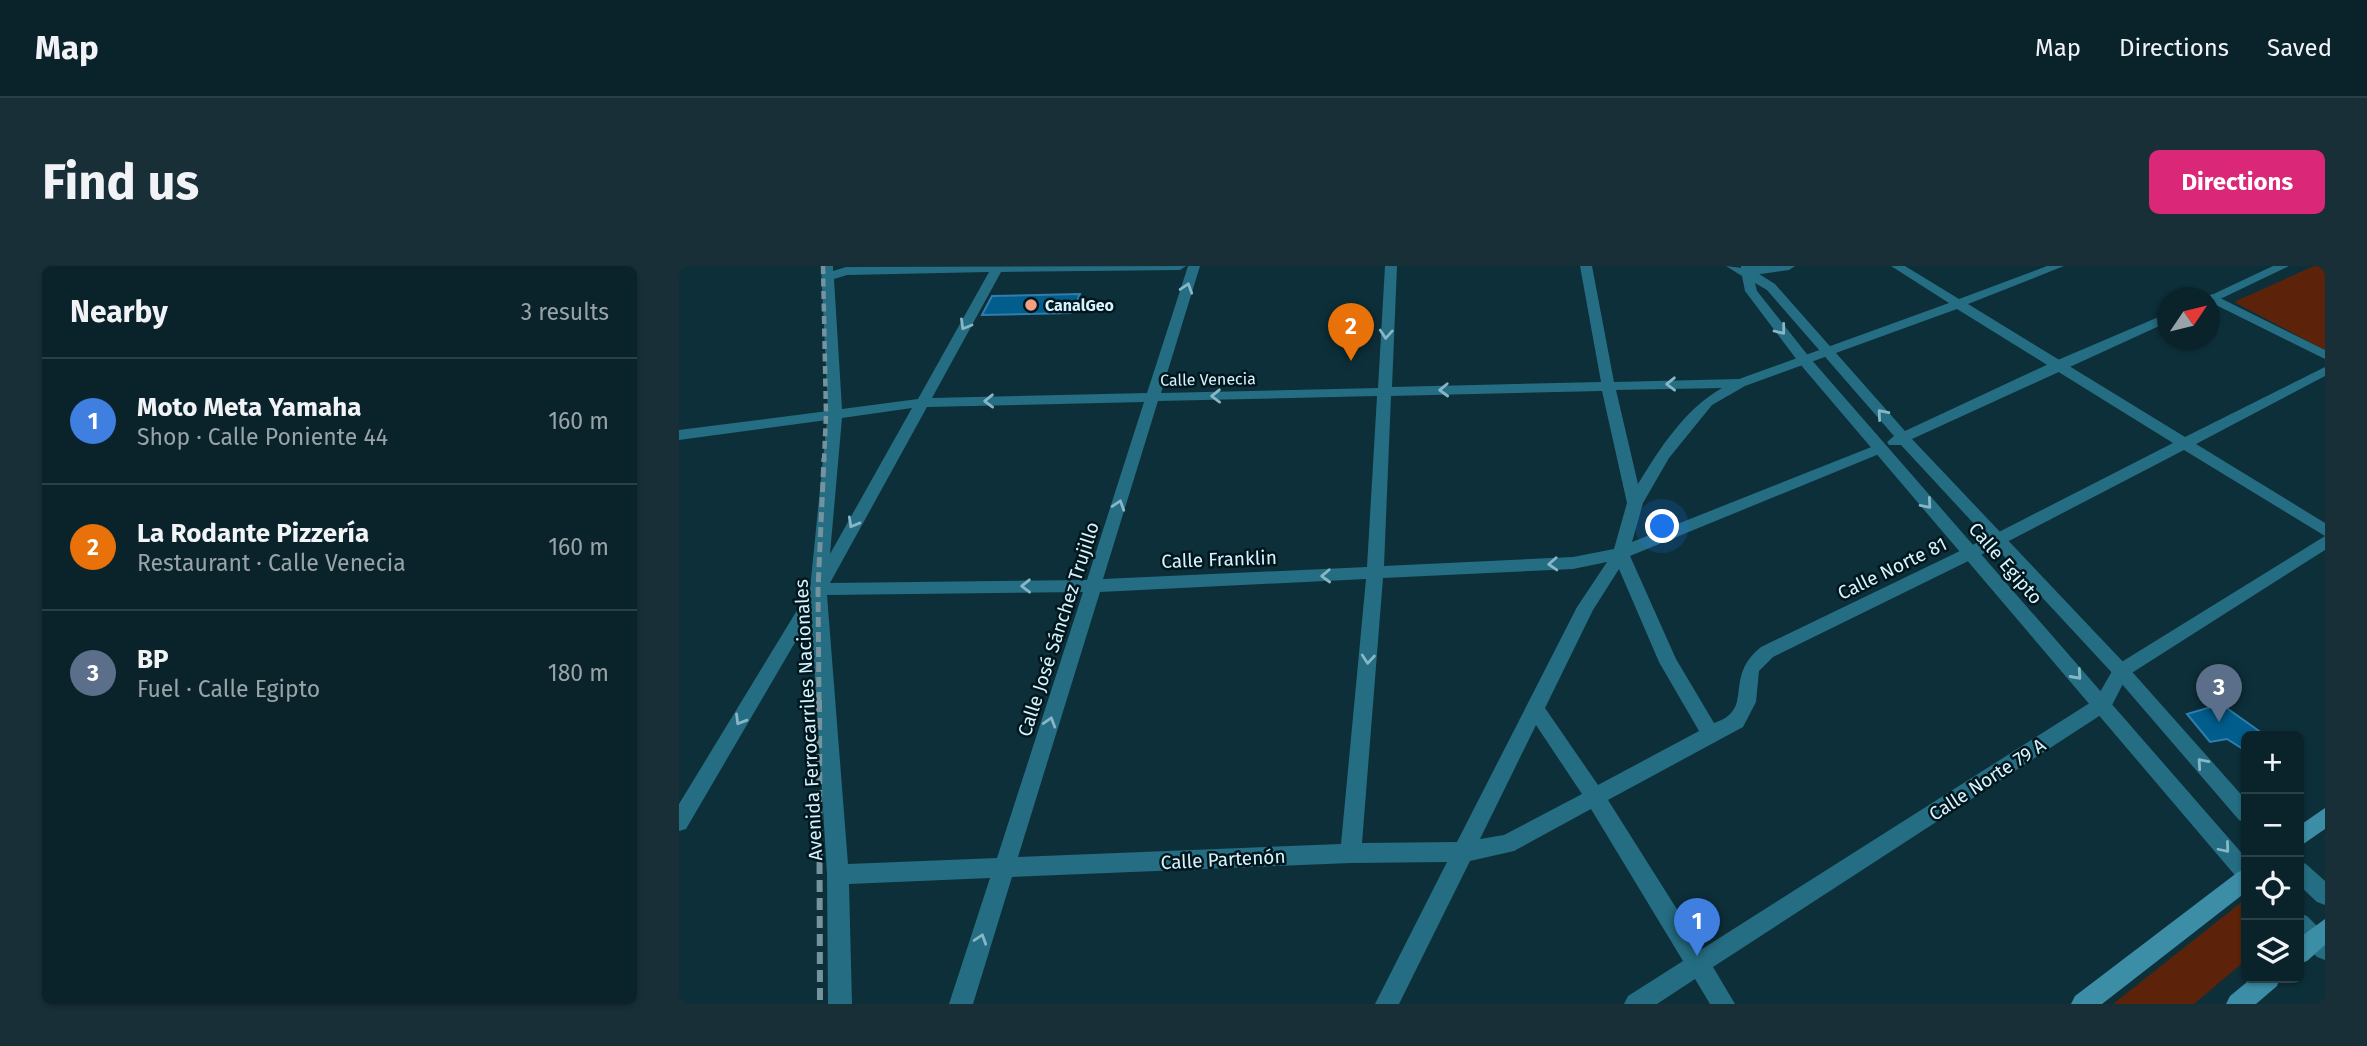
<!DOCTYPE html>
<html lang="en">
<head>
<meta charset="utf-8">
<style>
	body { margin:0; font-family:"Fira Sans",sans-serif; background:#182f37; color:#f1f3f6 }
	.controls { position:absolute; right:21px; bottom:21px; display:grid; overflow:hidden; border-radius:10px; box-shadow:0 2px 5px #0004 }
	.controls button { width:63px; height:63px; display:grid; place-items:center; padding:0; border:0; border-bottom:2px solid #2a4047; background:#0a232b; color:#f1f3f6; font:35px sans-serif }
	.compass { position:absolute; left:1478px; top:21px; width:63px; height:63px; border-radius:50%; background:#0a232b; box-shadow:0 2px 5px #0004; rotate:55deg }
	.you { position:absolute; left:984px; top:261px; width:24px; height:24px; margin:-18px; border:5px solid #fff; border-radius:50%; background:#1a73e8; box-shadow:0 0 0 10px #1a73e833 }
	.badge { display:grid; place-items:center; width:46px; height:46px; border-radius:50%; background:#db2777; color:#fff; font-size:23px; font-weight:700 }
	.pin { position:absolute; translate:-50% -58px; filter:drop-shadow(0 2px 4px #0008) }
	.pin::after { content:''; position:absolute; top:37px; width:24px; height:21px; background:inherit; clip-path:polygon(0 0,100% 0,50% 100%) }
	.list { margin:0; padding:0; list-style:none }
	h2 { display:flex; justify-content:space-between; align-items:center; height:91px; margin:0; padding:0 28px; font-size:30px }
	h2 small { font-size:23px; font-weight:400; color:#99a4a9 }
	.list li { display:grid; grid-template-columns:46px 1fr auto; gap:21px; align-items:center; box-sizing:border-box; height:126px; padding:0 28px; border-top:2px solid #2a4047 }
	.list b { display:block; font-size:26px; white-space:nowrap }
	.list p { margin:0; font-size:23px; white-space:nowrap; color:#99a4a9 }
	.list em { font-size:23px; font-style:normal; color:#99a4a9 }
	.icon { flex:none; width:38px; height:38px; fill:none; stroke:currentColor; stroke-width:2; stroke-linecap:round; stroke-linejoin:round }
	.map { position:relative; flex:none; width:1646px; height:738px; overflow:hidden; border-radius:10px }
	header { display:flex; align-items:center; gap:42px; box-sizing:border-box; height:98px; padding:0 35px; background:#0a232b; border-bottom:2px solid #2a4047 }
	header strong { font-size:33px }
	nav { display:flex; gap:38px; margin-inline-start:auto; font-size:24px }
	.intro { display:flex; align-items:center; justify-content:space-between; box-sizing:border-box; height:168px; padding:0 42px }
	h1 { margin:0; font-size:49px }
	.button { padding:18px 32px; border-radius:10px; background:#db2777; color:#fff; font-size:24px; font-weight:700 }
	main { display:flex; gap:42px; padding:0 42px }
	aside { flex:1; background:#0a232b; border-radius:10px; box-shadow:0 2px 5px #0004 }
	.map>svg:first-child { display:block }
	.green { fill:#5d230a }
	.building { fill:#005d8c; stroke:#317dae; stroke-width:2 }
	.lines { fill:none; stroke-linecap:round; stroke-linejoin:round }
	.minor { fill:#256d82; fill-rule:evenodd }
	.tertiary { fill:#256d82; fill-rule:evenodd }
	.secondary { fill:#3c8ea7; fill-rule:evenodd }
	.rail-far2 { stroke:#74939d; stroke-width:4.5; stroke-dasharray:8 4.5; stroke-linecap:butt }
	.rail-far1 { stroke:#74939d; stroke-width:5; stroke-dasharray:10 5; stroke-linecap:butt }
	.rail { stroke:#74939d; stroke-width:6; stroke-dasharray:12 6; stroke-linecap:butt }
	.oneway { stroke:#87b7c6 }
	.poi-dot { fill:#f2a081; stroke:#01161d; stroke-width:2.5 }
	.labels { text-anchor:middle; stroke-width:5; stroke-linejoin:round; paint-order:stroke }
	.far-poi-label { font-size:16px; font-weight:bold; fill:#d7f3fd; stroke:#01161d; text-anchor:start }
	.far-street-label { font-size:16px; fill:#d7f3fd; stroke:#01161d }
	.street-label { font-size:19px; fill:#d7f3fd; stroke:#01161d }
</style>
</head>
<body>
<header>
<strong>Map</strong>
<nav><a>Map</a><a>Directions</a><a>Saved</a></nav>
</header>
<div class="intro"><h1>Find us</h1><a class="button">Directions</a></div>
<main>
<aside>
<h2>Nearby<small>3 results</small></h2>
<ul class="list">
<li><span class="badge" style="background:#3f7fe0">1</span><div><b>Moto Meta Yamaha</b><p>Shop · Calle Poniente 44</p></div><em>160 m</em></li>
<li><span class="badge" style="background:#e8710a">2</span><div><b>La Rodante Pizzería</b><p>Restaurant · Calle Venecia</p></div><em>160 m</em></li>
<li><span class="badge" style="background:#5c6f8a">3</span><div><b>BP</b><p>Fuel · Calle Egipto</p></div><em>180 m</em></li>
</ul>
</aside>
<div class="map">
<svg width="1646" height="738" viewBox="0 0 1646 738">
	<rect width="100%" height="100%" fill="#0d2f39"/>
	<g class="green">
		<path d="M 1635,0 L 1646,0 L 1646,84 L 1557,37 L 1557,35 Z"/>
		<path d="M 1564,635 L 1567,638 L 1567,694 L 1515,738 L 1434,738 Z"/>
	</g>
	<g class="building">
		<path d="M 401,28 L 392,47 L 303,49 L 313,30 Z"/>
		<path d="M 1542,438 L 1587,470 L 1567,470 L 1567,485 L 1548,473 L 1531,476 L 1508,448 Z"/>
	</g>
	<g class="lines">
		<g class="minor">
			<path d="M 142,0 L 154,0 L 154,5 L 167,1 L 507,0 L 501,4 L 322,6 L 253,132 L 468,127 L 509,0 L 521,0 L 482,127 L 699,122 L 706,0 L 718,0 L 713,121 L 922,116 L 901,0 L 913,0 L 935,116 L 1060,113 L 1270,37 L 1212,0 L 1226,0 L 1280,33 L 1368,0 L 1385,0 L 1289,38 L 1506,171 L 1646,101 L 1646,110 L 1517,178 L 1646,257 L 1646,270 L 1505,184 L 1324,278 L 1094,391 L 1080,405 L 1077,436 L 1064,461 L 929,534 L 1023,683 L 1417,433 L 1436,400 L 1646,270 L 1646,284 L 1448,410 L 1431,443 L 1034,701 L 1056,738 L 1031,738 L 1016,713 L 978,738 L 945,738 L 949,730 L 1004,695 L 912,543 L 835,585 L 791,595 L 720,738 L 696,738 L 768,596 L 672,597 L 333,611 L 294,738 L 270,738 L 311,612 L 170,618 L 173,738 L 149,738 L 148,608 L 132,349 L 7,563 L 0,565 L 0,538 L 131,323 L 148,154 L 0,174 L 0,164 L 149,145 ZM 310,6 L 239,133 L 163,143 L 155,13 L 168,9 ZM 1278,43 L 1494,177 L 1312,270 L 1082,381 C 1049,407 1068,434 1050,449 C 1046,453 1040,455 1035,457 L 997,393 L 951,290 L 1205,186 L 1207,183 L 1200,178 L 1195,180 L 953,276 L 964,237 L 990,192 L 1033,139 L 1066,120 ZM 1043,122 C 1006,143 981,182 959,218 L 937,124 ZM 923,125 L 948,237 L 935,283 L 894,291 L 705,300 L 712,130 ZM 698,130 L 688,301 L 424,313 L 479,135 ZM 465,136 L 408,314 L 151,317 L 248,141 ZM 233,142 L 151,288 L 163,152 ZM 928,296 L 898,341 L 778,576 L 683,577 L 704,312 L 894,303 ZM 940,303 L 980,396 L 1020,465 L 919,519 L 866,442 L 914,344 ZM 687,313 L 662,578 L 339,591 L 421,326 ZM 404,326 L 318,592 L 169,598 L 148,329 ZM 857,459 L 903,528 L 825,569 L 801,573 Z"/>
			<path d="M 1062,0 L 1116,0 L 1110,4 L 1068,10 L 1062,6 Z"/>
			<path d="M 1533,28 L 1646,84 L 1646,93 L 1531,36 L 1531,32 L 1527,32 Z"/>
		</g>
		<g class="tertiary">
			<path d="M 1047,0 L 1072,3 L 1096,18 L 1226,165 L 1374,96 L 1489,47 L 1489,56 L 1233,173 L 1448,400 L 1567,534 L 1567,557 L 1560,554 L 1436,410 L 1222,179 L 1210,179 L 1208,176 L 1215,170 L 1088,24 L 1076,17 L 1078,25 L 1131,92 L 1567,592 L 1567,617 L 1560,614 L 1121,98 L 1066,25 L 1063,10 Z"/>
			<path d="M 1594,0 L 1610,0 L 1535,36 L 1531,37 L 1531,32 L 1526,32 Z"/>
			<path d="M 1620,595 L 1627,598 L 1646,615 L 1646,639 L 1638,636 L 1620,619 Z"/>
			<path d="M 1620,647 L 1628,650 L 1646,668 L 1646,694 L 1638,691 L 1620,673 Z"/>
		</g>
		<g class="secondary">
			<path d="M 1646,542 L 1646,563 L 1620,581 L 1620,560 Z"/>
			<path d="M 1567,603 L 1567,626 L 1423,738 L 1392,738 L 1396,730 L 1559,606 Z"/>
			<path d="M 1646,653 L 1646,679 L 1628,695 L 1620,698 L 1620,672 Z"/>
			<path d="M 1573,712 L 1601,712 L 1598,720 L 1577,738 L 1547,738 L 1551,730 Z"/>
		</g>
		<path class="rail-far2" d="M 144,0 L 147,149 L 145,194"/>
		<path class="rail-far1" d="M 140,436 L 139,323 L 145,192"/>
		<path class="rail" d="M 140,434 L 141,738"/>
	</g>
	<defs><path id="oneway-chevron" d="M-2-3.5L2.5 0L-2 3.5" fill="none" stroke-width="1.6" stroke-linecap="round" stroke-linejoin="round" transform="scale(1.75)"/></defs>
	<g class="oneway">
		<use href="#oneway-chevron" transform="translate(508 22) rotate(-72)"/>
		<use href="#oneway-chevron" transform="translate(286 59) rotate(120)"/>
		<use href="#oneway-chevron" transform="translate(1102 64) rotate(52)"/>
		<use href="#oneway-chevron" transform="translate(707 68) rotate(94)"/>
		<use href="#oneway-chevron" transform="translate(992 118) rotate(179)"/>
		<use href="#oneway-chevron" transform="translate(765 124) rotate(178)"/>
		<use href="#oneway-chevron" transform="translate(537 130) rotate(179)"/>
		<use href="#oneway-chevron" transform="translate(310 135) rotate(179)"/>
		<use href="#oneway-chevron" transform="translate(1203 148) rotate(-131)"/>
		<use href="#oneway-chevron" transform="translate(1248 238) rotate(49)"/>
		<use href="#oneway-chevron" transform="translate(440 239) rotate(-72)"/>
		<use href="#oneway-chevron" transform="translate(174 257) rotate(119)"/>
		<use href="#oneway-chevron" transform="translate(874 298) rotate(177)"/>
		<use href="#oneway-chevron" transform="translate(647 310) rotate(178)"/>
		<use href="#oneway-chevron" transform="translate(347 320) rotate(179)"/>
		<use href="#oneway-chevron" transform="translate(689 393) rotate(95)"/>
		<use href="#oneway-chevron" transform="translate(1398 409) rotate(48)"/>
		<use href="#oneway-chevron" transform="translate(61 454) rotate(121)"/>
		<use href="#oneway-chevron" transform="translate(371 456) rotate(-73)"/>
		<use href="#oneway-chevron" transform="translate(1523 497) rotate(-131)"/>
		<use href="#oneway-chevron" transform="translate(1546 582) rotate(50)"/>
		<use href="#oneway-chevron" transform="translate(302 673) rotate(-72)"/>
	</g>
	<circle class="poi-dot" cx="352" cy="39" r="7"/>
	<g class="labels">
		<g class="far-poi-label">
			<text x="366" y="45">CanalGeo</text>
		</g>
		<g class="far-street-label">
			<text transform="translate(529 113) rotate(-1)" y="6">Calle Venecia</text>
		</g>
		<g class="street-label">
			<text transform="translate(540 293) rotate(-2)" y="7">Calle Franklin</text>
			<text transform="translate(1327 297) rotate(49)" y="7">Calle Egipto</text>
			<text transform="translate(1213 302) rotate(-26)" y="7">Calle Norte 81</text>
			<text transform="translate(379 363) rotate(-72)" y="7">Calle José Sánchez Trujillo</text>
			<text transform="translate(129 454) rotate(-93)" y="7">Avenida Ferrocarriles Nacionales</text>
			<text transform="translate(1308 513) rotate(-33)" y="7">Calle Norte 79 A</text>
			<text transform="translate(544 593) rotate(-3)" y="7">Calle Partenón</text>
		</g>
	</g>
</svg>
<div class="controls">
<button>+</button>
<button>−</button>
<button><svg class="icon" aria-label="locate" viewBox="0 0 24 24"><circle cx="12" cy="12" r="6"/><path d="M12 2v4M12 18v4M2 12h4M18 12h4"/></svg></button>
<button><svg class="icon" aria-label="layers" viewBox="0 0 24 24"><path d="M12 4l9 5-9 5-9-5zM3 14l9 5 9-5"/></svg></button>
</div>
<svg class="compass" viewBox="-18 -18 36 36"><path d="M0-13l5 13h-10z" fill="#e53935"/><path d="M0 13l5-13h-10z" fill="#99a4a9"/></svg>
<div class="you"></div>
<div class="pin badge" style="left:1018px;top:690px;background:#3f7fe0">1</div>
<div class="pin badge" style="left:672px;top:95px;background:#e8710a">2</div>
<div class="pin badge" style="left:1540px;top:456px;background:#5c6f8a">3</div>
</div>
</main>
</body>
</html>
